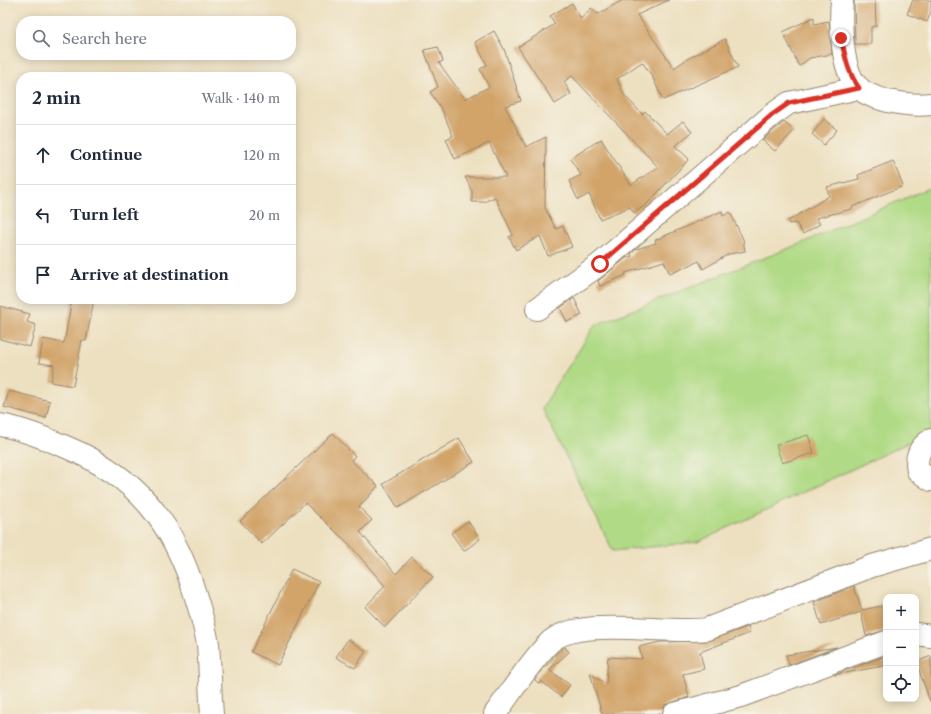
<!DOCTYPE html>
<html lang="en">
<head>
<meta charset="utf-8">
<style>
	body { margin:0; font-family:"Libre Caslon Text",serif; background:#f6f6f7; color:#1f2937 }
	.controls { position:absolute; right:12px; bottom:12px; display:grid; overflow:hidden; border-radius:8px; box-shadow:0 2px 10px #0003 }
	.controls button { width:36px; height:36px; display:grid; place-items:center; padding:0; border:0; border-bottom:1px solid #e0e1e3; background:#fff; color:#1f2937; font:20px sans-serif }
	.stop { position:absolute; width:12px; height:12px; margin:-9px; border:3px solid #d93025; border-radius:50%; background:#fff }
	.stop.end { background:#d93025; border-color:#fff; box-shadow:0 1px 4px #0008 }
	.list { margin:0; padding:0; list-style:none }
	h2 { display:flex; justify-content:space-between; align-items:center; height:52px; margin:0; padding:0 16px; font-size:17px }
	h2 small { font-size:13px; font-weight:400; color:#747a83 }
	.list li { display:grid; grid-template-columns:26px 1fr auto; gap:12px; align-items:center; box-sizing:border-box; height:60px; padding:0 16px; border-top:1px solid #e0e1e3 }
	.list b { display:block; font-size:15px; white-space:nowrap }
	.list em { font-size:13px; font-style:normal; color:#747a83 }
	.icon { flex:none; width:22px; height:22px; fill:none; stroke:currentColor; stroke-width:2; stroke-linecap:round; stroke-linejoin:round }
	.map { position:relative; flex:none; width:931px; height:714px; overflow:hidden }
	.search { position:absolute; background:#fff; box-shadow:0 2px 10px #0003; left:16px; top:16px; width:280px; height:44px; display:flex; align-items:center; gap:10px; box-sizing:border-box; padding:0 14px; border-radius:16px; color:#747a83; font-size:15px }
	.panel { position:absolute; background:#fff; box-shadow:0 2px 10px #0003; left:16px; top:72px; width:280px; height:232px; border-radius:16px }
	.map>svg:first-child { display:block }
	.green { fill:#b0da85; stroke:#768252 }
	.building { fill:#d2a46b }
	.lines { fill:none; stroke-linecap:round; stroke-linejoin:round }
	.minor-casing { stroke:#94856f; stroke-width:24 }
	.major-casing { stroke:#94856f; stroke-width:24 }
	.minor { stroke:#fff; stroke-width:22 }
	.major { stroke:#fff; stroke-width:22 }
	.route { stroke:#d93025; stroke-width:5 }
</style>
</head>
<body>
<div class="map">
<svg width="931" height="714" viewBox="0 0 931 714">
	<rect width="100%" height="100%" fill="#f7f3e8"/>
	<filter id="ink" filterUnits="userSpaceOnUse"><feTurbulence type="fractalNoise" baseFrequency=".025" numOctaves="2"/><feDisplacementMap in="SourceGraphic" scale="8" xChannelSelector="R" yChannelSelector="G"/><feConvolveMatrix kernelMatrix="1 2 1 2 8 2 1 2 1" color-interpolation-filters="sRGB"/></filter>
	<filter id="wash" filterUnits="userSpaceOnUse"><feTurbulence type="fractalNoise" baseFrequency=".012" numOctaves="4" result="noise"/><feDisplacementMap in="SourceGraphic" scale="16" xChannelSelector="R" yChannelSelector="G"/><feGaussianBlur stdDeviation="0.9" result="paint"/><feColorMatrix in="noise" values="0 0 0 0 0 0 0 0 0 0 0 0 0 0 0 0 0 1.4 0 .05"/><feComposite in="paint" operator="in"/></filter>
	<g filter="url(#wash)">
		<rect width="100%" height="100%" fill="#ede0c0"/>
		<path class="green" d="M 931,187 L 931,432 L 698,542 L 613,551 L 542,408 L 595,325 L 802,243 Z"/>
		<g id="blocks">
			<g class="building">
				<path d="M 623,0 L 669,0 L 637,15 L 674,68 L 687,59 L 725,39 L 738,67 L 663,100 L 652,76 L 642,62 L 617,79 L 624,95 L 642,114 L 645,111 L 667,134 L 683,121 L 692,132 L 675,146 L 689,159 L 647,204 L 634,213 L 630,207 L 600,219 L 589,194 L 578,200 L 569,181 L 581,175 L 570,159 L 601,139 L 631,185 L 658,167 L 572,76 L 564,82 L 571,94 L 555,104 L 518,47 L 555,24 L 550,16 L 572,3 L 581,19 L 591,8 L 598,14 Z"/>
				<path d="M 854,0 L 875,0 L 876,26 L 871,27 L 871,44 L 855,44 Z"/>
				<path d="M 913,0 L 931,0 L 931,12 L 927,22 L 907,14 Z"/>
				<path d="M 814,17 L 814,24 L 829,21 L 832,54 L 810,58 L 799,66 L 783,32 Z"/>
				<path d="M 494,31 L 504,49 L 521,101 L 505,106 L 526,147 L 546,137 L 545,208 L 556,229 L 563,226 L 572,247 L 548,256 L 540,236 L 516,250 L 509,237 L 513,235 L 495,197 L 484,202 L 472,202 L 472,191 L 465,177 L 506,177 L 489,143 L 455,159 L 446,139 L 453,136 L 441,108 L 430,92 L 438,87 L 424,50 L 438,47 L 443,61 L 439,63 L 465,99 L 489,87 L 480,69 L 487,65 L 475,42 Z"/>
				<path d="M 824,119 L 837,130 L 824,145 L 812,134 Z"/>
				<path d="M 784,122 L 794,131 L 775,151 L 762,140 Z"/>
				<path d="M 893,161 L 903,186 L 852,207 L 852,209 L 816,218 L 820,224 L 803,234 L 796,223 L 789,224 L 788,221 L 829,196 L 827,187 L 859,179 L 858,175 Z"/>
				<path d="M 722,211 L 723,216 L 730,212 L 743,239 L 745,251 L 729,254 L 703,269 L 699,261 L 670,274 L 664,261 L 625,273 L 626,275 L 600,286 L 598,281 L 626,258 L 632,256 L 631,254 L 636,249 L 656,243 L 655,240 Z"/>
				<path d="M 574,298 L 582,315 L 567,322 L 560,308 Z"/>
				<path d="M 72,299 L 94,299 L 86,341 L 82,340 L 73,386 L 51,382 L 54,365 L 39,363 L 43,339 L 64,343 Z"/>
				<path d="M 0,306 L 30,314 L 27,322 L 36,325 L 30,347 L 0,339 Z"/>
				<path d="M 9,391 L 50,401 L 46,418 L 4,407 Z"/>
				<path d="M 333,433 L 355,456 L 351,460 L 378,486 L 359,507 L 372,520 L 360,532 L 396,574 L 412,557 L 433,577 L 385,627 L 365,607 L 385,586 L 349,544 L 305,503 L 262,544 L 240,521 Z"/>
				<path d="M 808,435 L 814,453 L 782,463 L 776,445 Z"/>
				<path d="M 459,438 L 474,462 L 398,508 L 383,484 Z"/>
				<path d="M 468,521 L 480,539 L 464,551 L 451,533 Z"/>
				<path d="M 292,569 L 319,582 L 278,665 L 251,652 Z"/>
				<path d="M 854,586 L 862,610 L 886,605 L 886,630 L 866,636 L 861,612 L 821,625 L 814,602 Z"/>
				<path d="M 748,627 L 750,633 L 700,652 L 704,669 L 683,674 L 689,697 L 665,705 L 662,714 L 602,714 L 590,673 L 606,684 L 608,657 L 642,659 L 639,647 L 660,642 L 708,641 Z"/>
				<path d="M 348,639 L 366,651 L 355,668 L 336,657 Z"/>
				<path d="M 565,647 L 569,652 L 549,670 L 570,685 L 561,697 L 541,681 L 539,684 L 535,680 L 557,653 Z"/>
				<path d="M 837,647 L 789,665 L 786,655 Z"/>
				<path d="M 931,656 L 931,700 L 930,701 L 916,662 Z"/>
				<path d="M 883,657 L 884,666 L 834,675 Z"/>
			</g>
		</g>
	</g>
	<g filter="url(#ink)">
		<use href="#blocks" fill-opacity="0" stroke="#94856f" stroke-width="1"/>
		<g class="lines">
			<g class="minor-casing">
				<g id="minor">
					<path d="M 842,0 C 840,22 841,74 860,89 C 868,96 878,98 888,101 C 902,104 916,106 931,104"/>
					<path d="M 537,309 L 600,264 L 772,115 L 789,103 L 859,88"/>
					<path d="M 931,440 C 919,447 915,458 918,471 L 931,480"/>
					<path d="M 916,634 L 931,636"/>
					<path d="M 674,714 L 741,696 L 886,642"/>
				</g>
			</g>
			<g class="major-casing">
				<g id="major">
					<path d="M 0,425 C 23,429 45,438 66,447 C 136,476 173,522 195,594 C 200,610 205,627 208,644 C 210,667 210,691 212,714"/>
					<path d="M 495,714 C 512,691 529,663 549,643 C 577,615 667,635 707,629 L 872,566 L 931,549"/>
				</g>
			</g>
			<use href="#minor" class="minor"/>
			<use href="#major" class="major"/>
		</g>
	</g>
	<g class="lines" filter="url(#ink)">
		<path class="route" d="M 600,264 L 772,115 L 789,103 L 859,88 C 848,73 845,56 841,38"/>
	</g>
</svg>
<div class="controls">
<button>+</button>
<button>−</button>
<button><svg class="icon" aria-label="locate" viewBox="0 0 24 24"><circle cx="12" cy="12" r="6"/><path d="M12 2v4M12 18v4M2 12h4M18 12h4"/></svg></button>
</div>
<div class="stop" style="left:600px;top:264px"></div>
<div class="stop end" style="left:841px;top:38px"></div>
<div class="search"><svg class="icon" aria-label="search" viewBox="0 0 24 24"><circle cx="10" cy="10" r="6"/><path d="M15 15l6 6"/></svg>Search here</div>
<section class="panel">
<h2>2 min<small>Walk · 140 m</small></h2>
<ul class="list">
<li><svg class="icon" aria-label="ahead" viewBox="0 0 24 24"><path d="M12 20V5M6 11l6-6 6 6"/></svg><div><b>Continue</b></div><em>120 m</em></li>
<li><svg class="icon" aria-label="left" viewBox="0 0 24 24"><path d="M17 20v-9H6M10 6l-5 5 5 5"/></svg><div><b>Turn left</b></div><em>20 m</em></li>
<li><svg class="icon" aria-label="arrive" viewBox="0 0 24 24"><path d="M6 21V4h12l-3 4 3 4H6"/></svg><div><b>Arrive at destination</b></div></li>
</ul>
</section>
</div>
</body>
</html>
